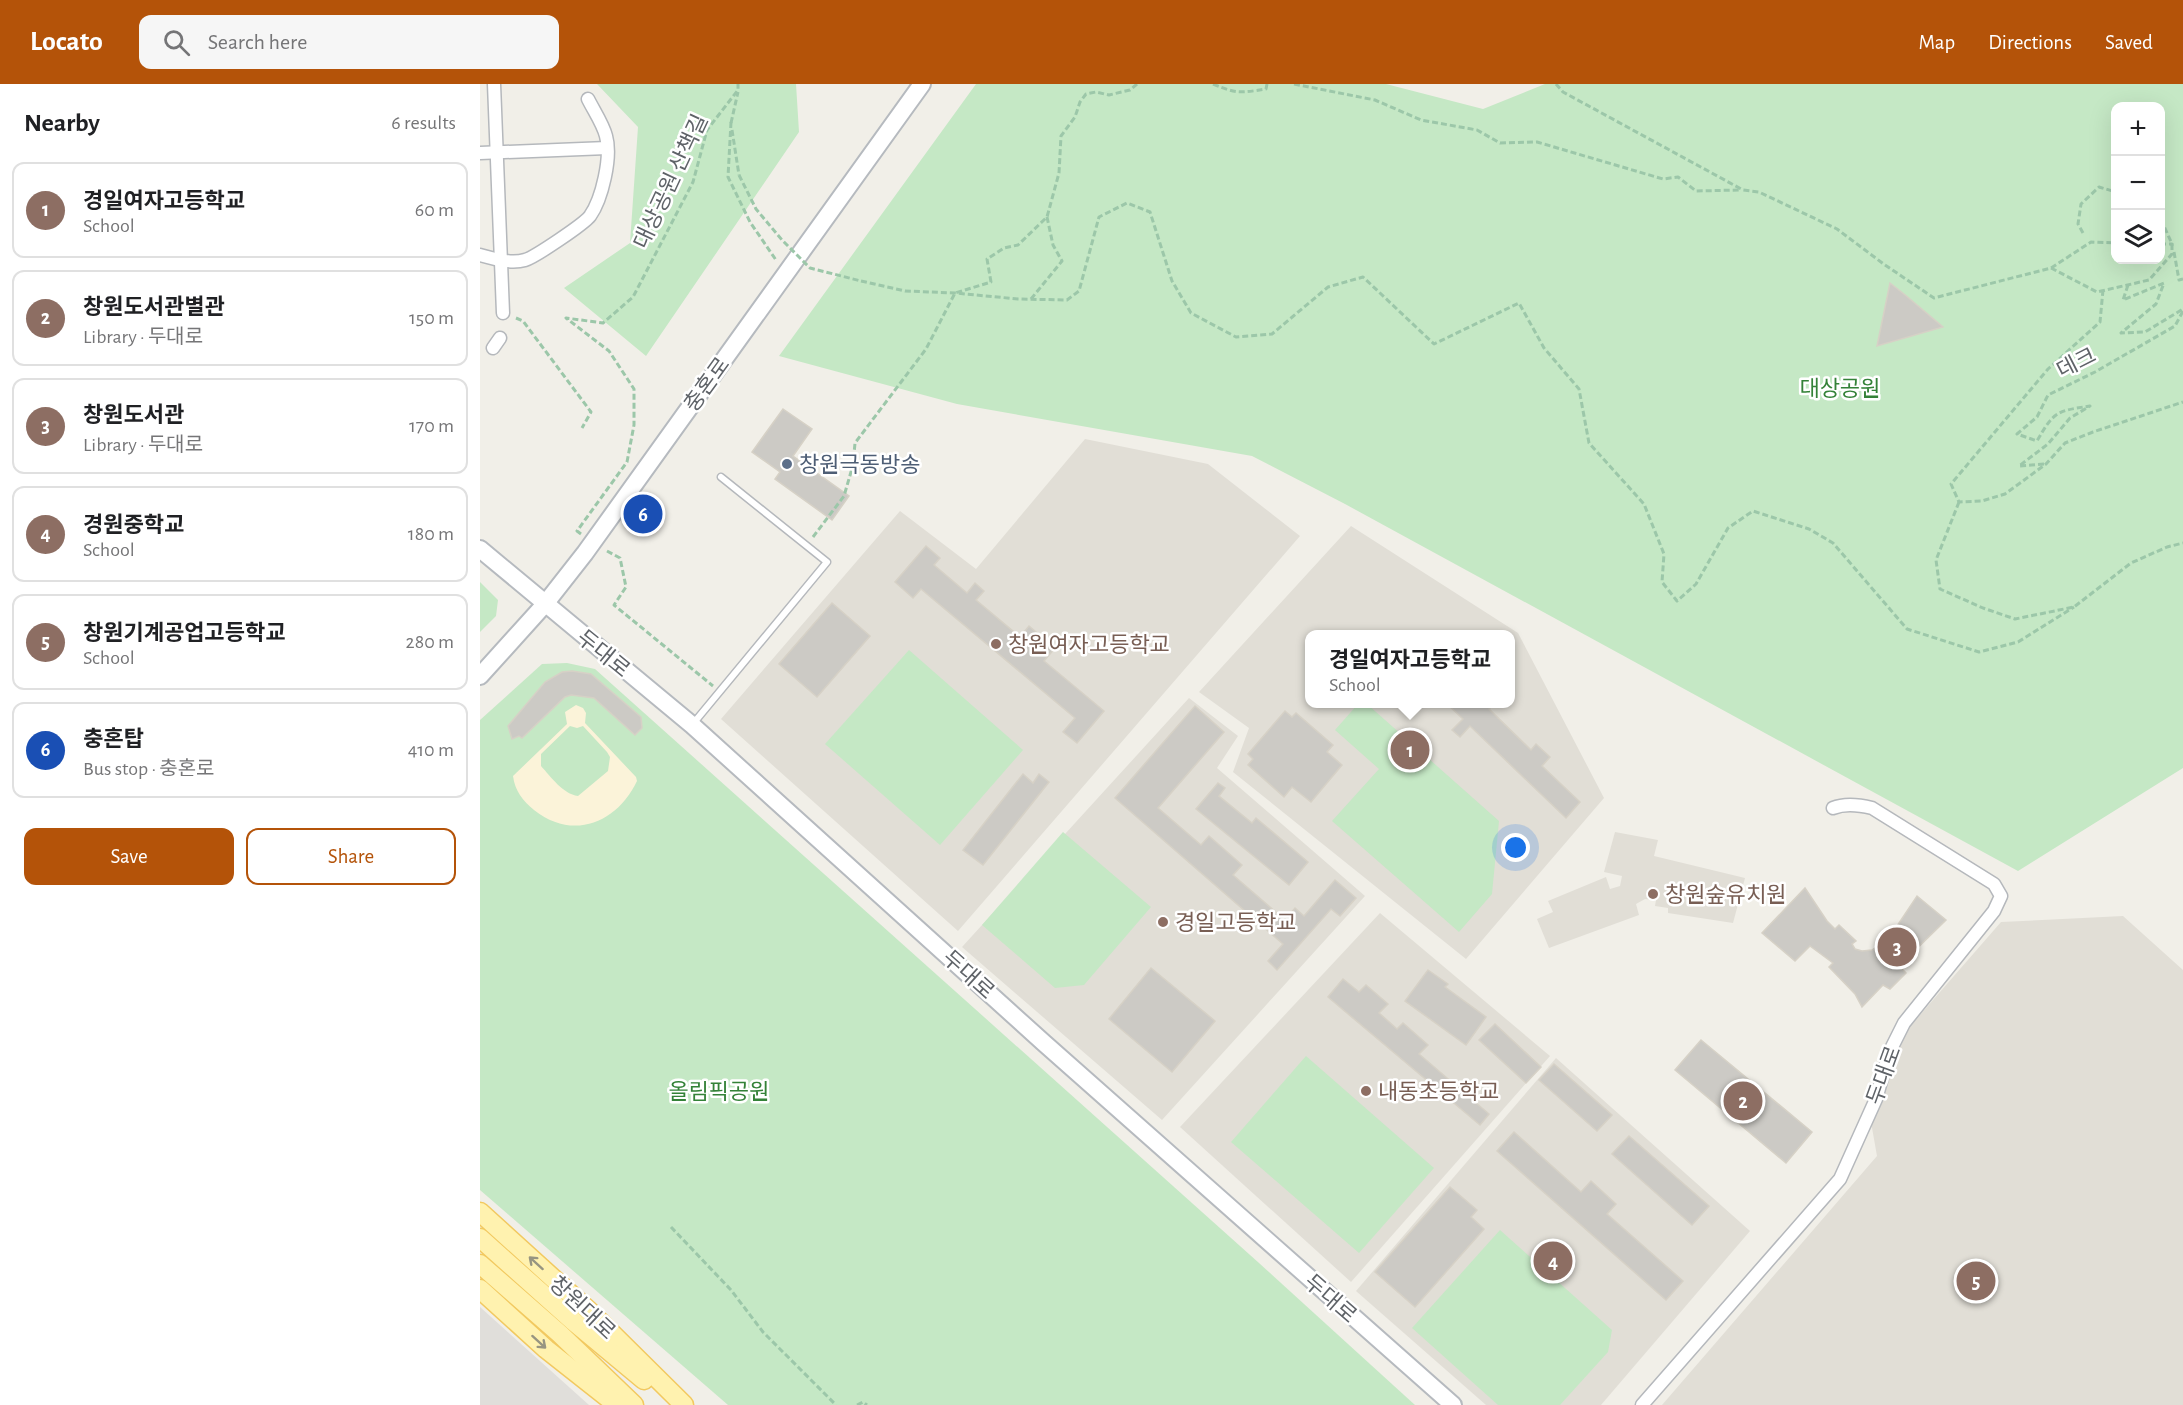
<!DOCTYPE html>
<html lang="en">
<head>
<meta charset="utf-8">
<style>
	body { margin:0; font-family:"Alegreya Sans","Noto Sans KR",sans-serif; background:#f6f6f6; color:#202124 }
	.controls { position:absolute; right:18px; top:18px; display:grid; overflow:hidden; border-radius:12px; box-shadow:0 6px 24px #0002 }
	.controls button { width:54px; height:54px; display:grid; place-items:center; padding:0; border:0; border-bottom:2px solid #e0e0e0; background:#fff; color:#202124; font:30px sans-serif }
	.you { position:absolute; left:1036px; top:764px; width:21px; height:21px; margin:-15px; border:4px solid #fff; border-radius:50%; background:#1a73e8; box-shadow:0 0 0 9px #1a73e833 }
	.badge { display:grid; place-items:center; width:39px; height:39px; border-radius:50%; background:#b45309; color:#fff; font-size:20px; font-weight:700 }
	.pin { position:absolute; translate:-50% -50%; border:3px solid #fff; box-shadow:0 2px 6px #0006 }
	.popup { position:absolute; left:825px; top:546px; width:210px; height:78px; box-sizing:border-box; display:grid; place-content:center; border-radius:12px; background:#fff; filter:drop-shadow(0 2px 4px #0005); font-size:20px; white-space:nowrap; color:#757577 }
	.popup b { font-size:22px; color:#202124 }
	.popup::after { content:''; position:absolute; left:50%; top:100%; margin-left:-12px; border:12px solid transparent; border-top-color:#fff }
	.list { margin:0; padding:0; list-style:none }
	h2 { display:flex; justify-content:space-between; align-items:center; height:78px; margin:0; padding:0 24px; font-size:26px }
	h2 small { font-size:20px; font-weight:400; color:#757577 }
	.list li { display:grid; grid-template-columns:39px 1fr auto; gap:18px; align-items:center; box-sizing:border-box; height:96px; margin:0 12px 12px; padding:0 12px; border:2px solid #e0e0e0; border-radius:12px }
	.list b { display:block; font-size:22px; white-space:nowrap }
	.list p { margin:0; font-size:20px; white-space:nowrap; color:#757577 }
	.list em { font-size:20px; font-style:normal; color:#757577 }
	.actions { display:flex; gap:12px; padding:18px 24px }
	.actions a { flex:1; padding:14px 0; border:2px solid #b45309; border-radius:12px; text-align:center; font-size:21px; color:#b45309 }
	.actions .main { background:#b45309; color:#fff }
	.icon { flex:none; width:33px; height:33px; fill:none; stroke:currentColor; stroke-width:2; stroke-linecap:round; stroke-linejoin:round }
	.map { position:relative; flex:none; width:1703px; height:1321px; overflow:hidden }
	header { display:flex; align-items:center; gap:36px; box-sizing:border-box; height:84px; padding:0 30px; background:#b45309; color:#fff }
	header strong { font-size:28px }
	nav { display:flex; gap:33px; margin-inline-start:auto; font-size:21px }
	.search { width:420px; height:54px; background:#f6f6f6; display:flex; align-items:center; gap:15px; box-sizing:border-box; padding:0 21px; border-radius:12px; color:#757577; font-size:22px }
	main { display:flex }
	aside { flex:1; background:#fff }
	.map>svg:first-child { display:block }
	.industrial { fill:#e0deda }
	.education { fill:#e1ded6; fill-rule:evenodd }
	.green { fill:#c5e8c5; fill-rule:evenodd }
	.sand { fill:#fbf3d9; fill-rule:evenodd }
	.building { fill:#cccac5; stroke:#d6d1c6; stroke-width:1.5 }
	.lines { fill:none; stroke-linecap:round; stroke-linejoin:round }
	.lane-casing { stroke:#b5b8bc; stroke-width:9 }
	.street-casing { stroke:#b5b8bc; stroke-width:15 }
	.secondary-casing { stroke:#b6babf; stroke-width:20 }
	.primary-casing { stroke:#f2c960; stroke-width:21 }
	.path { stroke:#9cc7a9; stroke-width:3; stroke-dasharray:6 3; stroke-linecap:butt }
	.lane { stroke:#fff; stroke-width:6 }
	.street { stroke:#fff; stroke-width:12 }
	.secondary { stroke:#fff; stroke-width:16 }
	.primary { stroke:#fff2af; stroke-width:18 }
	.path-bridge { stroke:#9cc7a9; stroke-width:3; stroke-dasharray:6 3; stroke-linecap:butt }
	.oneway { stroke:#979581 }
	.service-dot { fill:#5c6f8a; stroke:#fff; stroke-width:2 }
	.education-dot { fill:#8d6e63; stroke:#fff; stroke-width:2 }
	.labels { text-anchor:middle; stroke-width:5; stroke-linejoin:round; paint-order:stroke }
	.street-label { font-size:22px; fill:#5f6368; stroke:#fff }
	.park-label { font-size:22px; fill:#348238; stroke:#fff }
	.service-label { font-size:22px; fill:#4e5e75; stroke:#fff; text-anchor:start }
	.education-label { font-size:22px; fill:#785e54; stroke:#fff; text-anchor:start }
</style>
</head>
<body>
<header>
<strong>Locato</strong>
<div class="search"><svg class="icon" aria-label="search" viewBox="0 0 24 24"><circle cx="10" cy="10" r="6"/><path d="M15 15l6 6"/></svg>Search here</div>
<nav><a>Map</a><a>Directions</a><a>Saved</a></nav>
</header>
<main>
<aside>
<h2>Nearby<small>6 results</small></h2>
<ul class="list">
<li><span class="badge" style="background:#8d6e63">1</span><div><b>경일여자고등학교</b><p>School</p></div><em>60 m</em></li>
<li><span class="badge" style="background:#8d6e63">2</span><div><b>창원도서관별관</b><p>Library · 두대로</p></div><em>150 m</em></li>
<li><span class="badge" style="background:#8d6e63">3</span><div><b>창원도서관</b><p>Library · 두대로</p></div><em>170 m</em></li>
<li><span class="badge" style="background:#8d6e63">4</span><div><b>경원중학교</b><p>School</p></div><em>180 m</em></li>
<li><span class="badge" style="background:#8d6e63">5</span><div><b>창원기계공업고등학교</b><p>School</p></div><em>280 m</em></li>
<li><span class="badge" style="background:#1a4fb4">6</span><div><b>충혼탑</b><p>Bus stop · 충혼로</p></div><em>410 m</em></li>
</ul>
<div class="actions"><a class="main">Save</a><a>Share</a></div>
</aside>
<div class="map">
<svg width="1703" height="1321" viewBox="0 0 1703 1321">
	<rect width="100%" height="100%" fill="#f1efe8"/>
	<path class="industrial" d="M 0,1223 L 109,1321 L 0,1321 Z"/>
	<g class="education">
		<path d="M 605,355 L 728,380 L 820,452 L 478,847 L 241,635 L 420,427 L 496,485 Z"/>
		<path d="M 871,442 L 1038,549 L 1124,714 L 986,875 L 753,688 L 769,644 L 719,608 ZM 830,550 L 1030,550 L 1030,620 L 830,620 Z"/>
		<path d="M 709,614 L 758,652 L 737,684 L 885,812 L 682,1036 L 482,863 Z"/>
		<path d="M 1135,748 L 1178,756 L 1174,772 L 1265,794 L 1253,839 L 1188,829 L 1188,824 L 1175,822 L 1176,816 L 1165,815 L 1156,820 L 1159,831 L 1069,864 L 1057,835 L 1073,828 L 1068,817 L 1126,793 L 1130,805 L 1140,802 L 1142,792 L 1124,788 Z"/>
		<path d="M 900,829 L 1070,972 L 871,1198 L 700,1043 Z"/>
		<path d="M 1643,832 L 1703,886 L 1703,1321 L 1182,1321 L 1397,1072 L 1391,1038 L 1426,947 L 1521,838 Z"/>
		<path d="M 1076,974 L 1270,1147 L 1121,1321 L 1006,1321 L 876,1207 Z"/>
	</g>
	<g class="green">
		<path d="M 117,0 L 316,0 L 319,48 L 166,272 L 84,204 L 150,159 L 158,43 Z"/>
		<path d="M 496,0 L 906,0 L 1003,25 L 1065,0 L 1703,0 L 1703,684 L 1538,787 L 865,420 L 772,372 L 477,320 L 299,272 ZM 1636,22 L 1680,22 L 1680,176 L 1636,176 Z"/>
		<path d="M 0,498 L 18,516 L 16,532 L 0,548 Z"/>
		<path d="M 429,566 L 543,666 L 460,761 L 345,660 Z"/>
		<path d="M 87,579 L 115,585 L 779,1179 L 935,1321 L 248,1321 L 0,1106 L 0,636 L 62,580 Z"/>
		<path d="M 878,620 L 887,620 L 1019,737 L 1012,810 L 979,848 L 852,737 L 899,685 L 855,646 Z"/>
		<path d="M 583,748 L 671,823 L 604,901 L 575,904 L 502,841 Z"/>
		<path d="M 826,972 L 954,1084 L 879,1169 L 751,1058 Z"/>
		<path d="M 1020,1146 L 1132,1246 L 1128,1268 L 1080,1321 L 1018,1321 L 932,1244 Z"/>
	</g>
	<path class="sand" d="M 96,621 L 103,624 L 106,629 L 105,639 L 156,693 L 157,697 C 137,739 93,757 54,726 C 43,717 35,707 33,692 L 87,640 L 85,628 ZM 90,642 L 97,644 L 103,642 L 127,668 L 130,673 L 128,687 L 98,712 C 83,710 71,693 61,682 L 61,670 Z"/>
	<g class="building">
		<path d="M 1410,199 L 1424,210 L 1463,243 L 1397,262 Z"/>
		<path d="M 303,325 L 332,345 L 313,372 L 369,412 L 352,436 L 295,395 L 300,388 L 272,368 Z"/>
		<path d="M 446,462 L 460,474 L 454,481 L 487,509 L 495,499 L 504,507 L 496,516 L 540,553 L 549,542 L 575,564 L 564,577 L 624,627 L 597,659 L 583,648 L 595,634 L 441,505 L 433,514 L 415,498 Z"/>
		<path d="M 352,519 L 390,552 L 337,613 L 299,580 Z"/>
		<path d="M 92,587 L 111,590 L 161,633 L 162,644 L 155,651 L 114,614 L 91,611 L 85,613 L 42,654 L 39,652 L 32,655 L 28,642 L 65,598 L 82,588 Z"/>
		<path d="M 967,620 L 1014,620 L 1009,625 L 1051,666 L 1056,660 L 1070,673 L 1062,682 L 1100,718 L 1086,734 L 990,642 L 980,653 L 972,646 L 983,635 Z"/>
		<path d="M 715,622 L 744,648 L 678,724 L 721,761 L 729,752 L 762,781 L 753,791 L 805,836 L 815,824 L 824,832 L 855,796 L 876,814 L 860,832 L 851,825 L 797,886 L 788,877 L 803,860 L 635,714 Z"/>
		<path d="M 805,627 L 812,633 L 816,629 L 853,661 L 847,668 L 862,681 L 831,718 L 812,703 L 804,713 L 768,681 L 773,675 L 768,670 Z"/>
		<path d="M 543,690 L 553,699 L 559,690 L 569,698 L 503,781 L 483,766 Z"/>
		<path d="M 738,699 L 745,704 L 739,712 L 772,739 L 776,734 L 828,778 L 809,801 L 716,725 Z"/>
		<path d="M 1325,804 L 1347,837 L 1355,845 L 1359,841 L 1376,857 L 1372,860 L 1375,865 L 1382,867 L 1392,866 L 1409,854 L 1437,812 L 1466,836 L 1419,882 L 1426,889 L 1410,905 L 1403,901 L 1382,923 L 1375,910 L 1349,883 L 1353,879 L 1330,862 L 1315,877 L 1282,849 Z"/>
		<path d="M 671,884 L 735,937 L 692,988 L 629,935 Z"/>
		<path d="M 948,886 L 968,900 L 965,903 L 1006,933 L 986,961 L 925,917 Z"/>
		<path d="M 863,895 L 879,908 L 886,901 L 908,920 L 899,929 L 917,945 L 923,939 L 948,961 L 939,970 L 1009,1030 L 1000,1041 L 848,913 Z"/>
		<path d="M 1015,940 L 1061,983 L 1046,999 L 999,956 Z"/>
		<path d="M 1221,956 L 1332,1048 L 1306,1079 L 1195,986 Z"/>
		<path d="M 1074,980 L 1132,1031 L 1117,1047 L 1059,996 Z"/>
		<path d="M 1034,1048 L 1101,1108 L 1111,1097 L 1136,1120 L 1127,1130 L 1203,1197 L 1186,1216 L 1017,1067 Z"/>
		<path d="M 1149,1052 L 1229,1122 L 1212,1141 L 1132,1070 Z"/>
		<path d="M 970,1103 L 997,1126 L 991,1133 L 1004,1145 L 935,1223 L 895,1188 Z"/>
	</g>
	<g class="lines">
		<g class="lane-casing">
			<path id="lane" d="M 212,641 L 347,478 L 241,393"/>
		</g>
		<g class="street-casing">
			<g id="street">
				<path d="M 14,0 L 23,229"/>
				<path d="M 0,69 L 127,64"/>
				<path d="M 0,171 C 14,175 31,180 45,176 C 55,173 104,140 110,132 C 122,115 132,73 126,52 C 123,40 114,27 108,15"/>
				<path d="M 13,264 L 20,254"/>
				<path d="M 1162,1321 L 1360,1095 L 1396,1015 L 1409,969 L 1424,939 L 1514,827 L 1521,812 L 1514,800 L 1392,724 C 1380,721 1365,719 1353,724"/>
			</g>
		</g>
		<g class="secondary-casing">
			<g id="secondary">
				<path d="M 0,465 L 212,641 L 564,959 L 973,1321"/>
				<path d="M 0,592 L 65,520 L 105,469 L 442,0"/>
			</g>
		</g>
		<g class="primary-casing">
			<g id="primary">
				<path d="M 0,1128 L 108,1226 L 204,1321"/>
				<path d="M 0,1154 L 93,1237 L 164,1296"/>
				<path d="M 0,1180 L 80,1250 L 154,1321"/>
				<path d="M 0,1205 L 66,1265 L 137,1321"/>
			</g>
		</g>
		<g class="path">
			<path d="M 733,0 C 757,10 760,9 786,5 L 787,0"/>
			<path d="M 814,0 L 895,16 L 941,36 L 997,46 L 1020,59 L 1057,58 L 1183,95 L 1198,93 L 1216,107 L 1260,106"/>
			<path d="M 1076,0 L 1083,8 L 1263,106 L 1279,108 L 1357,145 L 1405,181 L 1454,214 L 1571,184 L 1611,158 L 1636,159"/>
			<path d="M 251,38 L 248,93 L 270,138 L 296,176"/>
			<path d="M 251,39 L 258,8"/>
			<path d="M 252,46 L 259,91"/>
			<path d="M 1603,149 L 1598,140 L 1601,120 L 1619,103 L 1636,108"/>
			<path d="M 1680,160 L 1692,160 L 1692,162"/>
			<path d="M 1694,168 L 1699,196 L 1703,195"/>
			<path d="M 1571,184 L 1617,208 L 1669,196 L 1692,170 L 1692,160 L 1680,133"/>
			<path d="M 381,197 L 425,207 L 475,209 L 538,215 L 587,216 L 599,207 L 619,133 L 647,119 L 670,128 L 692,197 L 711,229 L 756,253 L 792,250 L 848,203 L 883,193 L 954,260 L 1039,219 L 1064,264 L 1099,305 L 1109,359 L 1164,420 L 1184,470 L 1182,498 L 1197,517 L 1216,500 L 1248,444 L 1273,427 L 1329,445 L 1353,459 L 1427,545 L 1499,568 L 1538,558 L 1594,523"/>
			<path d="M 1648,201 L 1643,216 L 1684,199 L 1676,220 L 1641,249 L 1665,248 L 1703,225"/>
			<path d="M 1623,206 L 1620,238 L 1568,285 L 1471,400 L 1479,418 L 1502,417 L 1525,410 L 1566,380 L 1585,359 L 1613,348 L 1703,318"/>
			<path d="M 551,215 L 582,177 L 573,161 L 567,133"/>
			<path d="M 36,234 L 43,237 L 111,328 L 102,344"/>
			<path d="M 1564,380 L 1539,382 L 1568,360 L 1590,334 L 1610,322 C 1577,327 1574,327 1557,357 L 1537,350 L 1557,333 L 1568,311 L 1615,288 L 1695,242 L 1703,227"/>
			<path d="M 1479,418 L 1456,476 L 1460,505 L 1503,524 L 1535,535 L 1594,523 L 1651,479 L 1687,463 L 1703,459"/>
			<path d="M 101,450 L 97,447 L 147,378 L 154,341 L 154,305 L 129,267 L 86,234 L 123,239 L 153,213 L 213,98 L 227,46 L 258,6 L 258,0"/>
			<path d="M 333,453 L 364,412 L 373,381 L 375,359 L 446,265 L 475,209 L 511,198 L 507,175 L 524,164 L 538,161 L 567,133 L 579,89 L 581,52 L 595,33 L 600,18 L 606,10 L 616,8 L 629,11 L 650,6 L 657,0"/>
			<path d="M 127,467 L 140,474 L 146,503 L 134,521 L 233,602"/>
			<path d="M 191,1143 L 251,1206 L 283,1248 L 356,1321"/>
			<path d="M 377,1321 L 383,1318 L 387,1321"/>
		</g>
		<use href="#lane" class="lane"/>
		<use href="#street" class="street"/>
		<use href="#secondary" class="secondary"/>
		<use href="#primary" class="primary"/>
		<path class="path-bridge" d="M 259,91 L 276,125 L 302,156 L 330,184 L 381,197"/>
	</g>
	<defs><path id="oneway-shaft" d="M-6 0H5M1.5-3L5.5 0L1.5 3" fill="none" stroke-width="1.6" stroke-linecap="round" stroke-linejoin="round" transform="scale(1.5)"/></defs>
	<g class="oneway">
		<use href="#oneway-shaft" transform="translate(56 1179) rotate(-138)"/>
		<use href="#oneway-shaft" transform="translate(59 1258) rotate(42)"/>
	</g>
	<circle class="service-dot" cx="307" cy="380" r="6"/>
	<g class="education-dot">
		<circle cx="516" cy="560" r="6"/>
		<circle cx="1173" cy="810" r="6"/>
		<circle cx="683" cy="838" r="6"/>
		<circle cx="886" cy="1007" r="6"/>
	</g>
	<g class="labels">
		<g class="street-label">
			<text transform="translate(190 97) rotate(-65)" y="8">대상공원 산책길</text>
			<text transform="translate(1596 278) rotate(-27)" y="8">데크</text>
			<text transform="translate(226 300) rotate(-54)" y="8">충혼로</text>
			<text transform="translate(124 569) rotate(39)" y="8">두대로</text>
			<text transform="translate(489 890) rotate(42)" y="8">두대로</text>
			<text transform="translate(1403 991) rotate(-70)" y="8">두대로</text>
			<text transform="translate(851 1214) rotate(41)" y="8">두대로</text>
			<text transform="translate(103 1223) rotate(43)" y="8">창원대로</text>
		</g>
		<g class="park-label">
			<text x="1360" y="312">대상공원</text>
			<text x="239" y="1015">올림픽공원</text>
		</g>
		<g class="service-label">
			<text x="319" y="388">창원극동방송</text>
		</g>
		<g class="education-label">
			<text x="528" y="568">창원여자고등학교</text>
			<text x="1185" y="818">창원숲유치원</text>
			<text x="695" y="846">경일고등학교</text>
			<text x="898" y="1015">내동초등학교</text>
		</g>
	</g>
</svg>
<div class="controls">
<button>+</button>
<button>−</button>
<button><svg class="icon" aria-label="layers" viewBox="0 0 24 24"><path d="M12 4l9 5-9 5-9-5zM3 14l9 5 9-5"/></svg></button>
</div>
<div class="you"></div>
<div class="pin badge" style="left:930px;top:666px;background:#8d6e63">1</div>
<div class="popup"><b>경일여자고등학교</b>School</div>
<div class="pin badge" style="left:1263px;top:1017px;background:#8d6e63">2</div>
<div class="pin badge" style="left:1417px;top:863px;background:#8d6e63">3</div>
<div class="pin badge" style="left:1073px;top:1177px;background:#8d6e63">4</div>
<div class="pin badge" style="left:1496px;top:1197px;background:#8d6e63">5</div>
<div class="pin badge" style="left:163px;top:430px;background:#1a4fb4">6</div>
</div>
</main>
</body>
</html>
